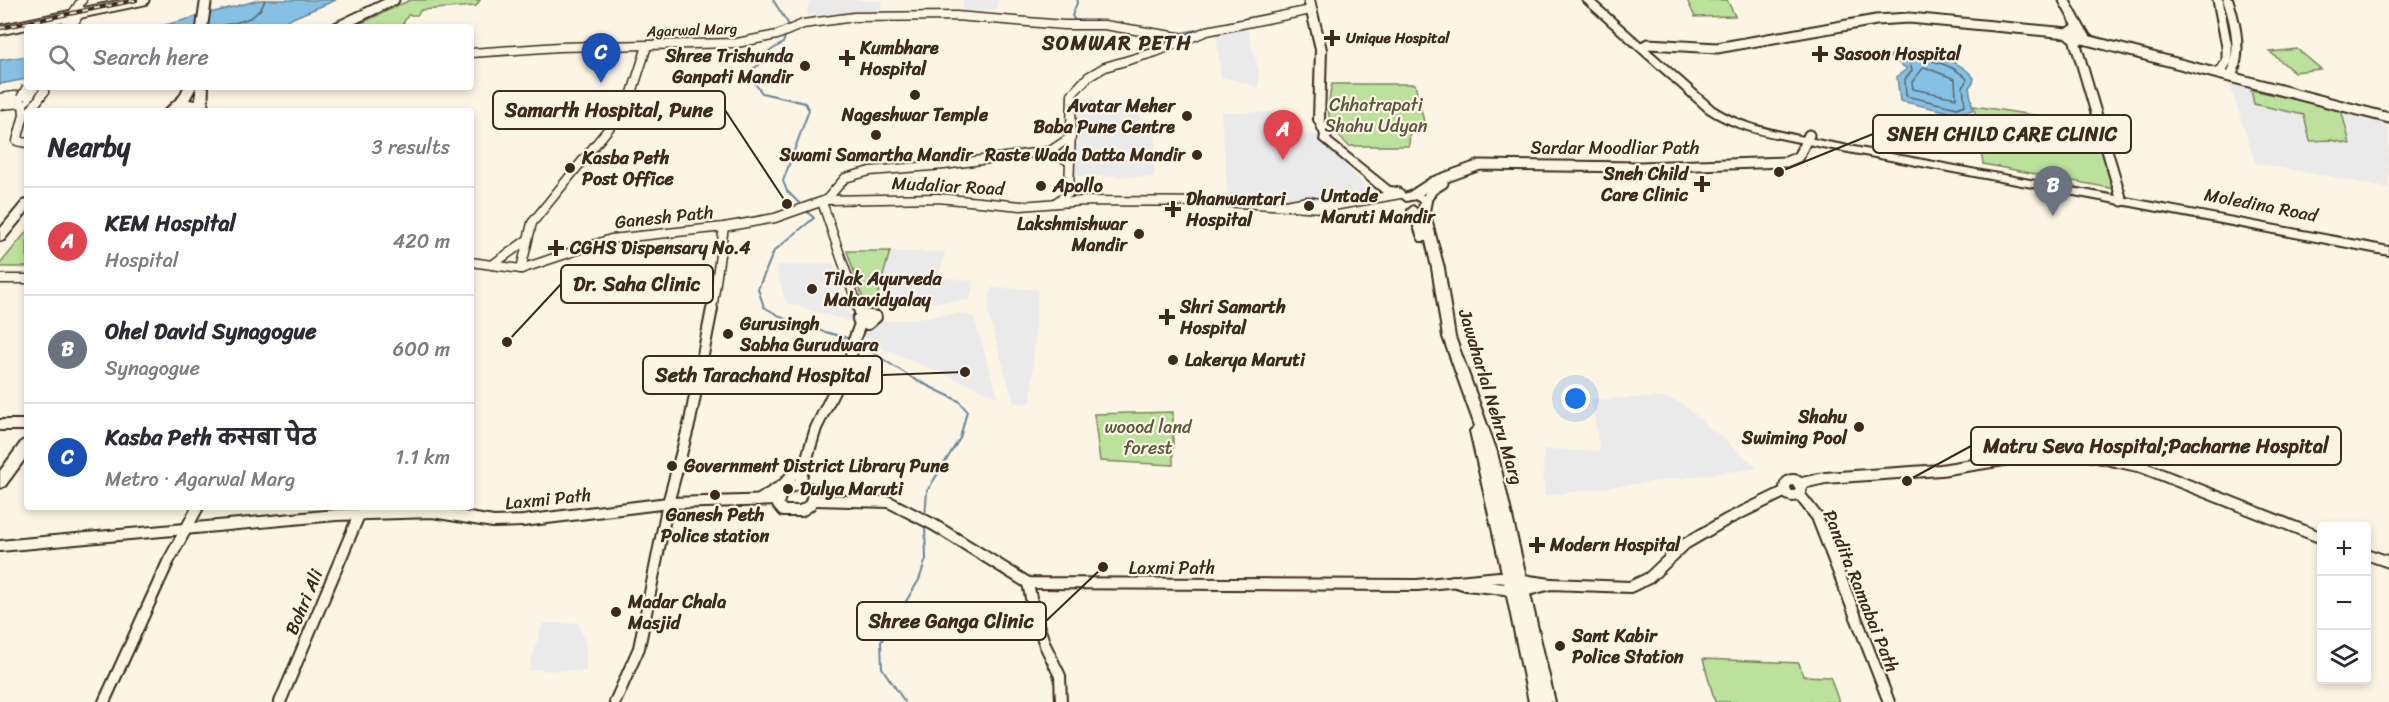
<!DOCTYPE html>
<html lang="en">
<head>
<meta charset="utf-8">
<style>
	body { margin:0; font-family:Sriracha,"Playpen Sans Deva",sans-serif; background:#f7f7f7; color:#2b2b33 }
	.controls { position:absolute; right:18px; bottom:18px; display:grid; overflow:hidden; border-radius:6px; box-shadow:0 3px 9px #0003 }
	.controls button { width:54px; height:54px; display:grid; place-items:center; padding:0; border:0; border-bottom:2px solid #e1e1e2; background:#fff; color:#2b2b33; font:30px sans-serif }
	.you { position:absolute; left:1576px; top:399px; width:21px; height:21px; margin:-15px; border:4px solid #fff; border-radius:50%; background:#1a73e8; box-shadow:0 0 0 9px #1a73e833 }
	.badge { display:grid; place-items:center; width:39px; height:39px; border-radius:50%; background:#ea580c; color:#fff; font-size:20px; font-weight:700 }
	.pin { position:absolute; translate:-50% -50px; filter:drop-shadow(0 2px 3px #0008) }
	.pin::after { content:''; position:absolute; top:32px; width:21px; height:18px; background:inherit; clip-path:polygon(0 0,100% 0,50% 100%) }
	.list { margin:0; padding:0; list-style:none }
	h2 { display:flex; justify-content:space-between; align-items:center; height:78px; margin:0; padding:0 24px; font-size:26px }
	h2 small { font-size:20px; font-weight:400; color:#7c7c81 }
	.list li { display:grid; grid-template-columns:39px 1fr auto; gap:18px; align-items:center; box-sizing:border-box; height:108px; padding:0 24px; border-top:2px solid #e1e1e2 }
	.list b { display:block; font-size:22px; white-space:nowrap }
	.list p { margin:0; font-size:20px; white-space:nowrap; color:#7c7c81 }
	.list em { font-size:20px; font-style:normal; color:#7c7c81 }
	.icon { flex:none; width:33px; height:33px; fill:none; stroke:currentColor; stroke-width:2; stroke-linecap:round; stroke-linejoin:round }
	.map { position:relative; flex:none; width:2389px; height:702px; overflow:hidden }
	.search { position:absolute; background:#fff; box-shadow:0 3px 9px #0003; left:24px; top:24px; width:450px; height:66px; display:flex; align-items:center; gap:15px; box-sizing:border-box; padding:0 21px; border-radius:6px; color:#7c7c81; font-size:22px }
	.panel { position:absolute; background:#fff; box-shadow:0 3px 9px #0003; left:24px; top:108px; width:450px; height:402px; border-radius:6px }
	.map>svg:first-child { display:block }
	.built { fill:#ebeaeb }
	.green { fill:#bbe19c; stroke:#7b865d; stroke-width:1.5 }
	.water { fill:#86c1e5; stroke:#688595; stroke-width:1.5 }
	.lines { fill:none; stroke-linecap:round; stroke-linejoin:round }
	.shore { stroke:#59666e; stroke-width:1.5 }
	.stream { stroke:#688595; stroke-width:2 }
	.tertiary-far1-casing { stroke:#3b2a1e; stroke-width:11 }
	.tertiary-casing { stroke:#3b2a1e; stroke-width:14 }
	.secondary-casing { stroke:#3b2a1e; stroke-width:13 }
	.primary-casing { stroke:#3b2a1e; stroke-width:4 }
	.trunk-casing { stroke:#3b2a1e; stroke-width:4 }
	.tertiary-far1 { stroke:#fcf5e5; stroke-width:8 }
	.tertiary { stroke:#fcf5e5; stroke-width:10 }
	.secondary { stroke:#fcf5e5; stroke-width:9 }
	.primary { fill:#fcf5e5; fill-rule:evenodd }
	.trunk { fill:#fcf5e5; fill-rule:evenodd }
	.rail-casing { stroke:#3b2a1e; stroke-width:4.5 }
	.rail { stroke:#fcf5e5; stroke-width:2; stroke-dasharray:6; stroke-linecap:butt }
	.tertiary-bridge-casing { stroke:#3b2a1e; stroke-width:11; stroke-linecap:butt }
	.tertiary-bridge { stroke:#fcf5e5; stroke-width:8 }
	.poi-dot { fill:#3b2a1e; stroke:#fcf5e5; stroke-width:2 }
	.labels { text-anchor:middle; stroke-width:4.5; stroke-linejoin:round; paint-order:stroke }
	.far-street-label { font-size:15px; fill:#3b2a1e; stroke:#fcf5e5 }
	.far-poi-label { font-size:15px; font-weight:bold; fill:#3b2a1e; stroke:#fcf5e5; text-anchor:start }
	.poi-label { font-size:18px; font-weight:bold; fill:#3b2a1e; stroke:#fcf5e5; text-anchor:start }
	.park-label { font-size:18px; fill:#5b583e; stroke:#fcf5e5 }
	.street-label { font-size:18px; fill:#3b2a1e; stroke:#fcf5e5 }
	.far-district-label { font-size:20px; font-weight:bold; letter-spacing:1.5px; fill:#3b2a1e; stroke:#fcf5e5 }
	.leader { fill:none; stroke:#3b2a1e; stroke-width:2 }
	.callout-dot { fill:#3b2a1e; stroke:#fcf5e5; stroke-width:2 }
	.callout { fill:#fcf5e5; stroke:#3b2a1e; stroke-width:2 }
	.callout-label { font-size:20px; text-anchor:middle; font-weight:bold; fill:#3b2a1e }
</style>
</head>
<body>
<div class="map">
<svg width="2389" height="702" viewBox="0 0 2389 702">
	<rect width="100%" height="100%" fill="#fcf5e5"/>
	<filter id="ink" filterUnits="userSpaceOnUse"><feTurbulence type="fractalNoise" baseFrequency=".0167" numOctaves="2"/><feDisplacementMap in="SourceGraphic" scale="12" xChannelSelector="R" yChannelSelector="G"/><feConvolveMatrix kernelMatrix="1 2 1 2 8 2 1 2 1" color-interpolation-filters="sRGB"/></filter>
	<g filter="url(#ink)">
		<g class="built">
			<path d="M 810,0 L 883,0 L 879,14 L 809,15 L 806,13 Z"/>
			<path d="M 963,0 L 998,0 L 997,10 L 962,11 Z"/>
			<path d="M 1247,28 L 1259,71 L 1259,87 L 1221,77 L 1216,33 Z"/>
			<path d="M 2228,79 L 2389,119 L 2389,188 L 2255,163 Z"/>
			<path d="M 1079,97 L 1094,97 L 1095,103 L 1142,101 L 1139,132 L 1156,132 L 1154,177 L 1075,176 Z"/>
			<path d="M 1221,112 L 1280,112 L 1282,134 L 1320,135 L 1324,142 L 1366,187 L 1365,194 L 1357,198 L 1228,198 Z"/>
			<path d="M 890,251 L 945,252 L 939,277 L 974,281 L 970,300 L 875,308 Z"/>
			<path d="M 834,263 L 852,322 L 786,303 L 778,276 L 778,265 Z"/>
			<path d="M 991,288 L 1038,289 L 1031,403 L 1014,403 L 988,314 Z"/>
			<path d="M 960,313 L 974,317 L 998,397 L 882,348 L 860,334 L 878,322 Z"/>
			<path d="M 1662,397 L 1681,403 L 1758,468 L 1544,496 L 1543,449 L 1600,451 L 1591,399 Z"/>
			<path d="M 543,623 L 578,623 L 586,644 L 586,671 L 528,670 Z"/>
		</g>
		<g class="green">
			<path d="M 410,0 L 480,0 L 476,6 L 421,10 L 417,15 L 408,15 L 401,27 L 353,27 Z"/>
			<path d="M 1687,0 L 1727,0 L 1735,16 L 1695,17 Z"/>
			<path d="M 2297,49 L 2321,69 L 2294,72 L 2270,52 Z"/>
			<path d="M 1332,84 L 1415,84 L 1425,126 L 1410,126 L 1409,146 L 1349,146 C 1325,126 1326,111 1332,84 Z"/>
			<path d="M 2251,90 L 2341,109 L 2350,144 L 2331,140 L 2310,141 L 2304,115 L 2254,104 Z"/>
			<path d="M 1974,106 L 2099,125 L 2116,187 L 2110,188 L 1983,164 Z"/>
			<path d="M 27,231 L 27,267 L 0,267 L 0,264 Z"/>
			<path d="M 847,251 L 890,251 L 874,308 L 870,307 L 861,294 Z"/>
			<path d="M 1173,412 L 1173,465 L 1100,461 L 1094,414 Z"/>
			<path d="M 1703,659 L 1799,663 L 1803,676 L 1830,677 L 1839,702 L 1715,702 Z"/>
		</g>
		<g class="water">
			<path d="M 259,0 L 336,0 L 271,27 L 158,27 Z"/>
			<path d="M 1902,51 C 1925,52 1959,58 1974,78 L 1973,83 L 1969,87 L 1973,110 L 1963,112 L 1963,115 L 1900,101 L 1897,76 L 1907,69 L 1890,57 L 1892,54 Z"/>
			<path d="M 27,56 L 27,79 L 0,84 L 0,60 Z"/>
		</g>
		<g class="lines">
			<g class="shore">
				<path d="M 213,27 C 232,23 259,22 265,0"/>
				<path d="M 1912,57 C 1931,60 1953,64 1967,79 L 1963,87 L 1965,105 L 1957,108 L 1906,96 L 1905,79 L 1912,71 L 1909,60 Z"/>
				<path d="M 1924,67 L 1955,79 L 1956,98 L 1913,89 L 1912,82 Z"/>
			</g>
			<g class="stream">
				<path d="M 773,0 L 789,25 L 788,28"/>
				<path d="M 1078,0 L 1072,16 L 1075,20 L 1086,22"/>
				<path d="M 786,34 L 783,43 L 765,54 L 759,65 L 751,70 L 750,77 L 762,93 L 805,103 L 809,110 L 783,181 L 787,191 L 802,206"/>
				<path d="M 1177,34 L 1239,21"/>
				<path d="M 806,211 L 814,218 L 774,251 L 758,289 L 764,307 L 792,323 L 851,339"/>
				<path d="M 856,342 L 914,379 L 959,401 L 967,411 L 960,438 L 927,491 L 925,518"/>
				<path d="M 905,702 L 882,668 L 881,642 L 919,580 L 926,559 L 925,524"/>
			</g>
			<g class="tertiary-far1-casing">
				<g id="tertiary-far1">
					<path d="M 64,27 L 82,0"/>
					<path d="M 72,27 L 81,10"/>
					<path d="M 471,53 L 559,47 L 737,43 L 777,35 L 803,24 L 854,17 L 956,16 L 1064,25 L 1104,25 L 1185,38"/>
					<path d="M 0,98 L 44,92"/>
					<path d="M 23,103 L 24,115 L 17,141 L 27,143"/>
					<path d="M 0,105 L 23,103 L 28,99"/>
					<path d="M 30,111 L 44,92"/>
					<path d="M 1050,151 L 1071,137"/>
					<path d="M 826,200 L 845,178 L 870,171 L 944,165 L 1050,151 L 1070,162"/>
					<path d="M 822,202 L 859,310"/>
					<path d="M 1055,203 L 1069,193 L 1072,94 L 1088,77 L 1105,67 L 1156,52 L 1207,31 L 1311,10"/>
					<path d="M 1285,205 L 1308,201 L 1331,205"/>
					<path d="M 471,262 L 521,269 L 611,239 L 724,227 L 775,218 L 826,200 L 938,198 L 1021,206 L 1084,201 L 1223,202 L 1322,208 L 1400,194"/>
					<path d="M 492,265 L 527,240"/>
					<path d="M 521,269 L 532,223 L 622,112 L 631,96 L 647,46"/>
					<path d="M 0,279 L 27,279"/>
					<path d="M 712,310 L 724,227"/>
				</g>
			</g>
			<g class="tertiary-casing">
				<g id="tertiary">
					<path d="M 859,309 L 861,316"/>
					<path d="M 864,315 L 876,317 L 868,324 L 860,324 L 858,319 Z"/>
					<path d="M 0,425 L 27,425"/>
					<circle cx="1793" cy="488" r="8"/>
					<path d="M 799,484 L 816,428 L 842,375 L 849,370 L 853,343 L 860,324"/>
					<path d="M 799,484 L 811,489 L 813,495 L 810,505 L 801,511 L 783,511 L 778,505 C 779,492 787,487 799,484 Z"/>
					<path d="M 1798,484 L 1825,478 L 1941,470 L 2042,454 L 2079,453 L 2142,467 L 2322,538"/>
					<path d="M 1799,494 L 1817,517 L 1889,702"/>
					<path d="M 814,500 L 889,502 L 934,525 L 1028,583 L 1417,585 L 1499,577 L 1551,584"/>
					<path d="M 758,501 L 784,484 L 804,461"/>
					<path d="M 0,546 L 336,515 L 433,512 L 493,522 L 523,521 L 668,503 L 778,500"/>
					<path d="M 2366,554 L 2389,562"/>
					<path d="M 1453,581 L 1466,585 L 1524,591 L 1551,584 L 1630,587 L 1649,578 L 1685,544 L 1726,520 L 1786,491"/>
					<path d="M 1028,583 L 1034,613 L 1045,645 L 1060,676 L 1061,702"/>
					<path d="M 104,702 L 168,562 L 198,507"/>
					<path d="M 280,702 L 359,515"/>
					<path d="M 615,702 L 639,648 L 668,503 L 690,421 L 712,309"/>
				</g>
			</g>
			<g class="secondary-casing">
				<g id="secondary">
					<path d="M 2064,0 L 2081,31"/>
					<path d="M 2218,0 L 2227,47 L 2227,61 L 2219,74"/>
					<path d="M 2228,0 C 2236,25 2242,52 2231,77"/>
					<path d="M 337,27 L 394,0"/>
					<path d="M 0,30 L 144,0"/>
					<path d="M 2073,30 L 2083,33 L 2086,38 C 2079,40 2072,39 2068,33 Z"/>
					<path d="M 2074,38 L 2122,201"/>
					<path d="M 2083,39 L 2389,118"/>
					<path d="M 1642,47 L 1648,44 L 1717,48 L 1876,20 L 1909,18 L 2068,33"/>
					<path d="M 1413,195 L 1433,182 L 1480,165 L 1640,167 L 1786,162 L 1798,157 L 1809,135"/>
					<path d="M 1426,200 L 1432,190 L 1443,183"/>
				</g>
			</g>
			<g class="primary-casing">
				<g id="primary">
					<path d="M 1304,0 L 1314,0 L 1326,49 L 1324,120 L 1331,135 L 1330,139 L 1390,187 L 1399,188 L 1400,191 L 1399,194 L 1383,193 L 1320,140 L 1321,135 L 1314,120 L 1316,49 Z"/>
					<path d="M 1582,0 L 1593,0 L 1714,107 C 1746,128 1785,132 1822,141 L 2389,247 L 2389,255 L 1822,147 C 1783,138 1740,134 1706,111 Z"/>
					<path d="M 1417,191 L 1431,201 L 1429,211 L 1444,268 L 1455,337 L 1497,452 L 1555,702 L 1529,702 L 1503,577 L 1470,431 L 1475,426 L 1443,337 L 1432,268 L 1426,241 L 1420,241 L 1418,238 L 1408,210 L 1413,206 L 1419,211 L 1420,202 L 1415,199 L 1406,201 L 1401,197 L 1402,194 Z"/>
				</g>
			</g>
			<g class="trunk-casing">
				<g id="trunk">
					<path d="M 201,0 L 211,0 L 207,27 L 197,27 Z"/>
					<path d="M 184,87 L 196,87 L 189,100 L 196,101 L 196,87 L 208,87 L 207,111 L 195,111 L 195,108 C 185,107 175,111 164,111 L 180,96 Z"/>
					<path d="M 27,200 L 27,212 L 4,240 L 0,241 L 0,229 L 23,201 Z"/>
					<path d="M 27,439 L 27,456 L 5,486 L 0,488 L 0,471 L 22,441 Z"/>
				</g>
			</g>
			<use href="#tertiary-far1" class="tertiary-far1"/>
			<use href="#tertiary" class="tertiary"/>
			<use href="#secondary" class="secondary"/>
			<use href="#primary" class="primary"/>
			<use href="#trunk" class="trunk"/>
			<g class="rail-casing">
				<path id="rail" d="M 0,28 L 136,0"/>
			</g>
			<use href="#rail" class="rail"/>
			<g class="tertiary-bridge-casing">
				<g id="tertiary-bridge">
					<path d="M 29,97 L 35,87"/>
					<path d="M 21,98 L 27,87"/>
				</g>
			</g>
			<use href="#tertiary-bridge" class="tertiary-bridge"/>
		</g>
	</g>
	<g class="poi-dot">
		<path d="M1329 29h6v6h6v6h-6v6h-6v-6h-6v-6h6z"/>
		<path d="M1817 45h6v6h6v6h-6v6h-6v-6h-6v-6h6z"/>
		<path d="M844 49h6v6h6v6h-6v6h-6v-6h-6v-6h6z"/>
		<circle cx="805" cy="66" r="6"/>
		<circle cx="915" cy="95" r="6"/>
		<circle cx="1187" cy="116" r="6"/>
		<circle cx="876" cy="135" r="6"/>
		<circle cx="1197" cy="155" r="6"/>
		<circle cx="570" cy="168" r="6"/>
		<path d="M1699 175h6v6h6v6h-6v6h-6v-6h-6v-6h6z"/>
		<circle cx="1041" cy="186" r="6"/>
		<circle cx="1309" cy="206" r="6"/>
		<path d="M1170 200h6v6h6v6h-6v6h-6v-6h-6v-6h6z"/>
		<circle cx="1139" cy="234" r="6"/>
		<path d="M553 239h6v6h6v6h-6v6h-6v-6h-6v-6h6z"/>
		<circle cx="812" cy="289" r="6"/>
		<path d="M1164 308h6v6h6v6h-6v6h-6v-6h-6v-6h6z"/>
		<circle cx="728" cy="334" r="6"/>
		<circle cx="1173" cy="360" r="6"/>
		<circle cx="1859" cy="427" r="6"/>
		<circle cx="672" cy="466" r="6"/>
		<circle cx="788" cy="489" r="6"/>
		<circle cx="715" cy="495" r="6"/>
		<path d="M1534 536h6v6h6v6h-6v6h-6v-6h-6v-6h6z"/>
		<circle cx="616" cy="612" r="6"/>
		<circle cx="1560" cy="646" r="6"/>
	</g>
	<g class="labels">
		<g class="far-street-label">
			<text transform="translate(692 30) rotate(-2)" y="5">Agarwal Marg</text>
		</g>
		<g class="far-poi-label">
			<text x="1346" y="43">Unique Hospital</text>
		</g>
		<g class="poi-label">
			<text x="860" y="54">Kumbhare<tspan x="860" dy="21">Hospital</tspan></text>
			<text x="1834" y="60">Sasoon Hospital</text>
			<text x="793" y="62" text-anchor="end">Shree Trishunda<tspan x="793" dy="21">Ganpati Mandir</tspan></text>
			<text x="1175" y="112" text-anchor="end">Avatar Meher<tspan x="1175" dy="21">Baba Pune Centre</tspan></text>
			<text x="915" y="121" text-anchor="middle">Nageshwar Temple</text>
			<text x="876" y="161" text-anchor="middle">Swami Samartha Mandir</text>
			<text x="1185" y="161" text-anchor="end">Raste Wada Datta Mandir</text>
			<text x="582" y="164">Kasba Peth<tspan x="582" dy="21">Post Office</tspan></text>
			<text x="1688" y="180" text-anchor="end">Sneh Child<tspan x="1688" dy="21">Care Clinic</tspan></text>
			<text x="1053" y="192">Apollo</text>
			<text x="1321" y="202">Untade<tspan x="1321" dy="21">Maruti Mandir</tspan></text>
			<text x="1186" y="205">Dhanwantari<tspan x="1186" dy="21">Hospital</tspan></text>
			<text x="1127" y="230" text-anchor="end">Lakshmishwar<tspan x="1127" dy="21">Mandir</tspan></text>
			<text x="570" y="254">CGHS Dispensary No.4</text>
			<text x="824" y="285">Tilak Ayurveda<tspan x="824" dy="21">Mahavidyalay</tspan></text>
			<text x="1180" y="313">Shri Samarth<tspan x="1180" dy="21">Hospital</tspan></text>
			<text x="740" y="330">Gurusingh<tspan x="740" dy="21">Sabha Gurudwara</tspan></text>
			<text x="1185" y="366">Lakerya Maruti</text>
			<text x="1847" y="423" text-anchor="end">Shahu<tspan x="1847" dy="21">Swiming Pool</tspan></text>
			<text x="684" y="472">Government District Library Pune</text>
			<text x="800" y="495">Dulya Maruti</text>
			<text x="715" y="521" text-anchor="middle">Ganesh Peth<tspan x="715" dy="21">Police station</tspan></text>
			<text x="1550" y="551">Modern Hospital</text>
			<text x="628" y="608">Madar Chala<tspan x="628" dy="21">Masjid</tspan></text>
			<text x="1572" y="642">Sant Kabir<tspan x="1572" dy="21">Police Station</tspan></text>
		</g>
		<g class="park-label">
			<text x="1376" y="111">Chhatrapati<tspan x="1376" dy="21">Shahu Udyan</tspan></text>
			<text x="1148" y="433">woood land<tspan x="1148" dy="21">forest</tspan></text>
		</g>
		<g class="street-label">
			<text x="1615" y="154">Sardar Moodliar Path</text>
			<text transform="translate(948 186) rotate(3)" y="6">Mudaliar Road</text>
			<text transform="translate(2261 205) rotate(11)" y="6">Moledina Road</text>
			<text transform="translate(664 217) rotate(-6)" y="6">Ganesh Path</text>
			<text transform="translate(1491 397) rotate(73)" y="6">Jawaharlal Nehru Marg</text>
			<text transform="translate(548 499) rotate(-6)" y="6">Laxmi Path</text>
			<text x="1172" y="574">Laxmi Path</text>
			<text transform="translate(1861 591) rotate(68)" y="6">Pandita Ramabai Path</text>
			<text transform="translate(304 602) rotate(-67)" y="6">Bohri Ali</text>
		</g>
		<g class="far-district-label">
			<text x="1117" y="50">SOMWAR PETH</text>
		</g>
	</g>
	<path class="leader" d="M787 204L725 110M1779 172L1873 134M507 342L561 284M965 372L882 375M1907 481L1971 446M1103 567L1046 621"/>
	<g class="callout-dot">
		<circle cx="787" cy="204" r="6"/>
		<circle cx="1779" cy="172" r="6"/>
		<circle cx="507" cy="342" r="6"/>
		<circle cx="965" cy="372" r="6"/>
		<circle cx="1907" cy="481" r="6"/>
		<circle cx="1103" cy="567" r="6"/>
	</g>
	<g class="callout">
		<rect x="493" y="91" width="232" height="38" rx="6"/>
		<rect x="1873" y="115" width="258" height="38" rx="6"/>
		<rect x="561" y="265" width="152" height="38" rx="6"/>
		<rect x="643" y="356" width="239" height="38" rx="6"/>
		<rect x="1971" y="427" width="370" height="38" rx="6"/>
		<rect x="857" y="602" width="189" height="38" rx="6"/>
	</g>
	<g class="callout-label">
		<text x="609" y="117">Samarth Hospital, Pune</text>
		<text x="2002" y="141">SNEH CHILD CARE CLINIC</text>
		<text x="637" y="291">Dr. Saha Clinic</text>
		<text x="763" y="382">Seth Tarachand Hospital</text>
		<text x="2156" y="453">Matru Seva Hospital;Pacharne Hospital</text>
		<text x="951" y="628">Shree Ganga Clinic</text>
	</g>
</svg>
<div class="controls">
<button>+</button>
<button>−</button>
<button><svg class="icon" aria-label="layers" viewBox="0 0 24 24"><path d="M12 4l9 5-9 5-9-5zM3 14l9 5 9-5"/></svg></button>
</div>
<div class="you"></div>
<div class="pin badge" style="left:1283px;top:160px;background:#e0444e">A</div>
<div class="pin badge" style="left:2053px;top:216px;background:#6b7280">B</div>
<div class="pin badge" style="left:601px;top:83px;background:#1a4fb4">C</div>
<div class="search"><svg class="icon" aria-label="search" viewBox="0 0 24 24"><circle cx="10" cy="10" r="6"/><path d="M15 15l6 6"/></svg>Search here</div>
<section class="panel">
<h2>Nearby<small>3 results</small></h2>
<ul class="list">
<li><span class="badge" style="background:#e0444e">A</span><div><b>KEM Hospital</b><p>Hospital</p></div><em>420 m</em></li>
<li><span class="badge" style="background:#6b7280">B</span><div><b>Ohel David Synagogue</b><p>Synagogue</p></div><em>600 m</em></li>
<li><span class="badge" style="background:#1a4fb4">C</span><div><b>Kasba Peth कसबा पेठ</b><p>Metro · Agarwal Marg</p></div><em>1.1 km</em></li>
</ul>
</section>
</div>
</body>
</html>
